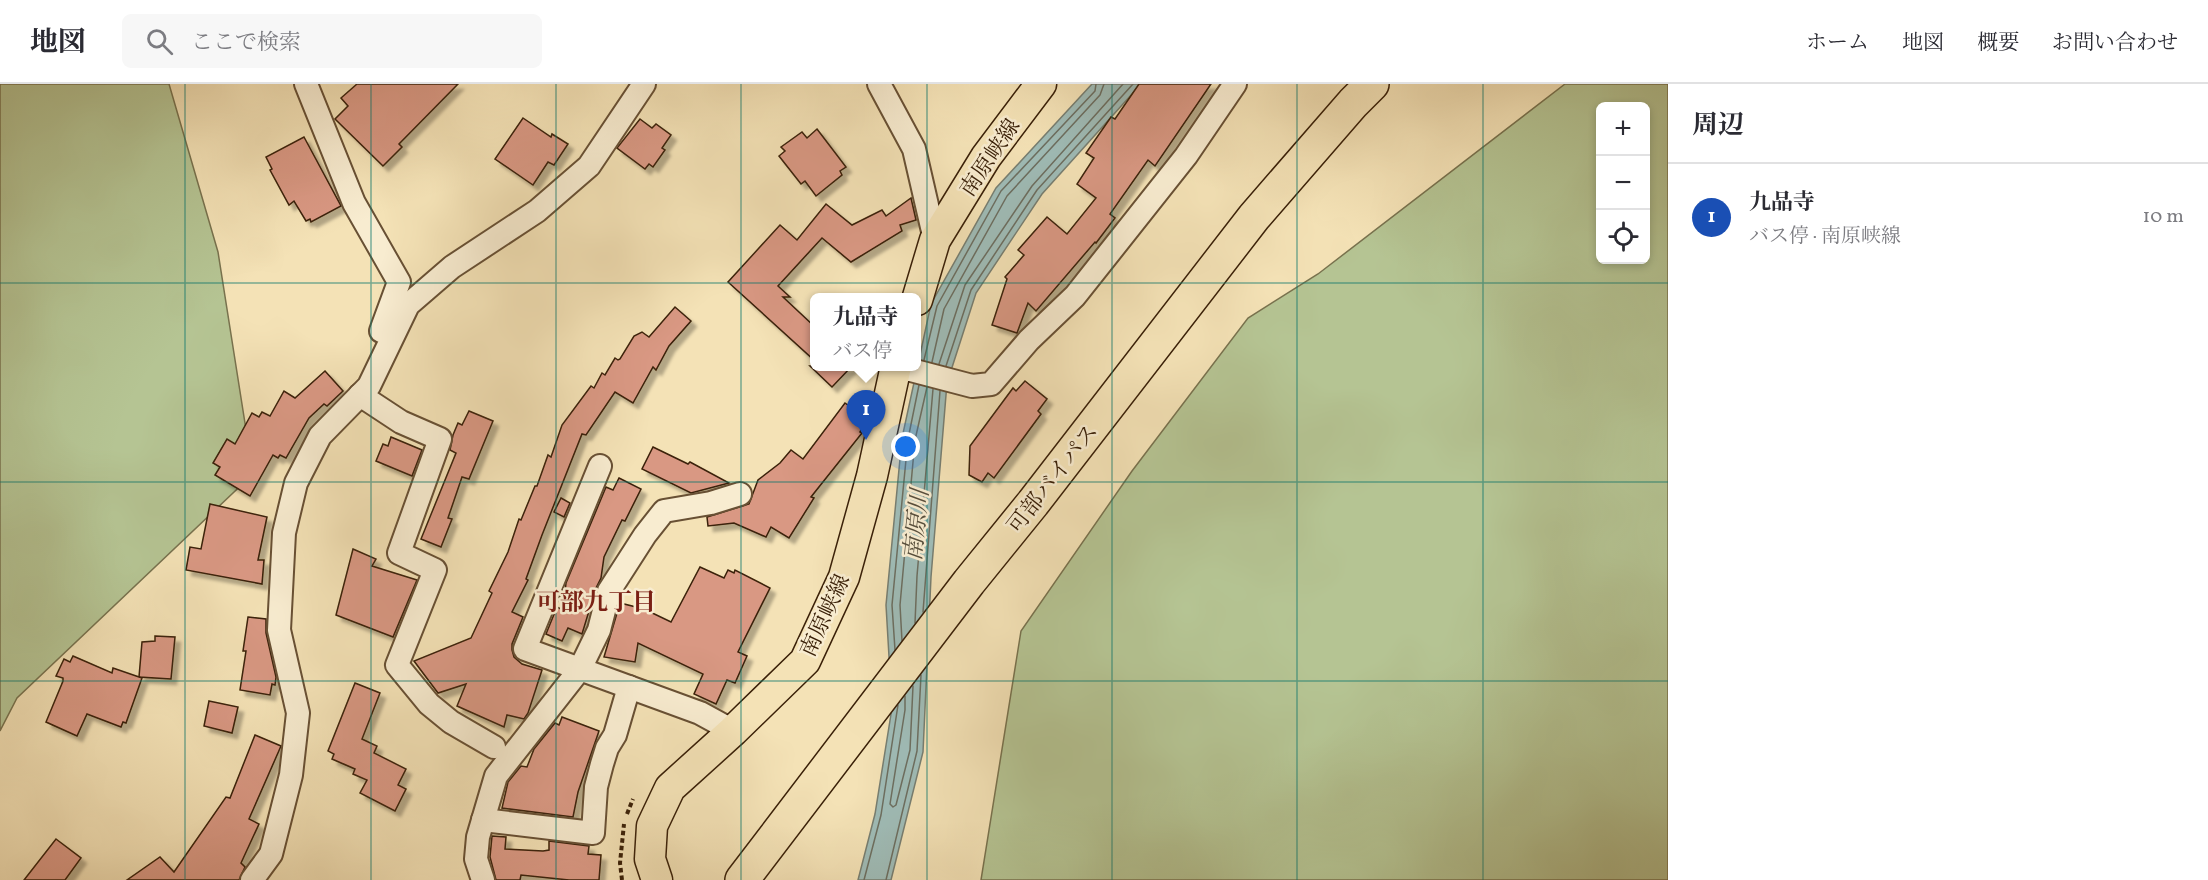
<!DOCTYPE html>
<html lang="ja">
<head>
<meta charset="utf-8">
<style>
	body { margin:0; font-family:Vollkorn,"Noto Serif JP",serif; background:#f7f7f7; color:#2b2b33 }
	.controls { position:absolute; right:18px; top:18px; display:grid; overflow:hidden; border-radius:9px; box-shadow:0 3px 9px #0003 }
	.controls button { width:54px; height:54px; display:grid; place-items:center; padding:0; border:0; border-bottom:2px solid #e1e1e2; background:#fff; color:#2b2b33; font:30px sans-serif }
	.you { position:absolute; left:906px; top:363px; width:21px; height:21px; margin:-15px; border:4px solid #fff; border-radius:50%; background:#1a73e8; box-shadow:0 0 0 9px #1a73e833 }
	.badge { display:grid; place-items:center; width:39px; height:39px; border-radius:50%; background:#0b8043; color:#fff; font-size:20px; font-weight:700 }
	.pin { position:absolute; translate:-50% -50px; filter:drop-shadow(0 2px 3px #0008) }
	.pin::after { content:''; position:absolute; top:32px; width:21px; height:18px; background:inherit; clip-path:polygon(0 0,100% 0,50% 100%) }
	.popup { position:absolute; left:810px; top:209px; width:111px; height:78px; box-sizing:border-box; display:grid; place-content:center; border-radius:9px; background:#fff; filter:drop-shadow(0 2px 4px #0005); font-size:20px; white-space:nowrap; color:#7c7c81 }
	.popup b { font-size:22px; color:#2b2b33 }
	.popup::after { content:''; position:absolute; left:50%; top:100%; margin-left:-12px; border:12px solid transparent; border-top-color:#fff }
	.list { margin:0; padding:0; list-style:none }
	h2 { display:flex; justify-content:space-between; align-items:center; height:78px; margin:0; padding:0 24px; font-size:26px }
	h2 small { font-size:20px; font-weight:400; color:#7c7c81 }
	.list li { display:grid; grid-template-columns:39px 1fr auto; gap:18px; align-items:center; box-sizing:border-box; height:108px; padding:0 24px; border-top:2px solid #e1e1e2 }
	.list b { display:block; font-size:22px; white-space:nowrap }
	.list p { margin:0; font-size:20px; white-space:nowrap; color:#7c7c81 }
	.list em { font-size:20px; font-style:normal; color:#7c7c81 }
	.icon { flex:none; width:33px; height:33px; fill:none; stroke:currentColor; stroke-width:2; stroke-linecap:round; stroke-linejoin:round }
	.map { position:relative; flex:none; width:1668px; height:796px; overflow:hidden }
	header { display:flex; align-items:center; gap:36px; box-sizing:border-box; height:84px; padding:0 30px; background:#fff; border-bottom:2px solid #e1e1e2 }
	header strong { font-size:28px }
	nav { display:flex; gap:33px; margin-inline-start:auto; font-size:21px }
	.search { width:420px; height:54px; background:#f7f7f7; display:flex; align-items:center; gap:15px; box-sizing:border-box; padding:0 21px; border-radius:9px; color:#7c7c81; font-size:22px }
	main { display:flex }
	aside { flex:1; background:#fff }
	.map>svg:first-child { display:block }
	.green { fill:#b5c493; stroke:#78724e; stroke-width:1.5; fill-rule:evenodd }
	.water { fill:#9fbcb7; stroke:#777e71; stroke-width:1.5 }
	.lines { fill:none; stroke-linecap:round; stroke-linejoin:round }
	.shore { stroke:#6c6e60; stroke-width:1.5 }
	.building { fill:#d99883; stroke:#3a2008; stroke-width:1.5; filter:url(#shadow) }
	.minor-casing { stroke:#685034; stroke-width:26 }
	.major-casing { stroke:#3a2008; stroke-width:33 }
	.highway-casing { stroke:#3a2008; stroke-width:36 }
	.path { stroke:#3a2008; stroke-width:4; stroke-dasharray:4.5 3; stroke-linecap:butt }
	.minor { stroke:#f8ecd0; stroke-width:22 }
	.major { stroke:#f4e2b6; stroke-width:30 }
	.highway { stroke:#f4e2b6; stroke-width:33 }
	.grid { fill:none; stroke:#0f766e; stroke-width:1.5; stroke-opacity:0.55 }
	.labels { text-anchor:middle; stroke-width:5; stroke-linejoin:round; paint-order:stroke }
	.street-label { font-size:22px; fill:#3a2008; stroke:#f8ecd0 }
	.water-label { font-size:24px; font-style:italic; fill:#584f3d; stroke:#f8ecd0 }
	.neighbourhood-label { font-size:24px; font-weight:bold; fill:#7a1f14; stroke:#f8ecd0 }
</style>
</head>
<body>
<header>
<strong>地図</strong>
<div class="search"><svg class="icon" aria-label="search" viewBox="0 0 24 24"><circle cx="10" cy="10" r="6"/><path d="M15 15l6 6"/></svg>ここで検索</div>
<nav><a>ホーム</a><a>地図</a><a>概要</a><a>お問い合わせ</a></nav>
</header>
<main>
<div class="map">
<svg width="1668" height="796" viewBox="0 0 1668 796">
	<defs>
		<filter id="shadow"><feDropShadow dx="5.5" dy="5.5" stdDeviation="1.5" flood-color="#0004"/></filter>
	</defs>
	<rect width="100%" height="100%" fill="#f4e2b6"/>
	<filter id="stains"><feTurbulence type="fractalNoise" baseFrequency=".00333" numOctaves="4"/><feColorMatrix values="0 0 0 0 .2 0 0 0 0 .09 0 0 0 0 .02 0 0 0 .5 -.17"/></filter>
	<radialGradient id="worn" r=".72"><stop offset=".6" stop-color="#630" stop-opacity="0"/><stop offset="1" stop-color="#630" stop-opacity=".3"/></radialGradient>
	<g class="green">
		<path d="M 0,0 L 169,0 L 218,168 L 253,390 L 17,614 L 0,647 Z"/>
		<path d="M 1565,0 L 1668,0 L 1668,796 L 981,796 L 1021,547 L 1132,387 L 1248,234 L 1318,190 ZM 1600,22 L 1646,22 L 1646,176 L 1600,176 Z"/>
	</g>
	<path class="water" d="M 1092,0 L 1141,0 L 1042,110 L 976,209 L 947,299 L 931,493 L 923,668 L 891,796 L 858,796 L 875,730 L 892,624 L 886,521 L 902,354 L 931,220 L 996,104 Z"/>
	<g class="lines">
		<g class="shore">
			<path d="M 924,276 L 937,222 L 1001,107 L 1095,7 L 1096,0"/>
			<path d="M 932,278 L 944,225 L 1007,112 L 1100,11 L 1104,0"/>
			<path d="M 939,280 L 965,201 L 1032,102 L 1123,0"/>
			<path d="M 946,282 L 971,206 L 1037,106 L 1133,0"/>
			<path d="M 923,528 L 940,307"/>
			<path d="M 915,539 L 917,492 L 933,305"/>
			<path d="M 902,557 L 900,521 L 915,356 L 927,303"/>
			<path d="M 895,566 L 892,521 L 908,355 L 919,301"/>
			<path d="M 905,612 L 905,626 L 890,720 L 893,723 L 896,721 L 910,666 L 913,602"/>
			<path d="M 864,796 L 881,731 L 898,621"/>
			<path d="M 886,796 L 917,667 L 921,591"/>
		</g>
	</g>
	<g class="building">
		<path d="M 357,0 L 458,0 L 399,60 L 402,63 L 383,82 L 335,35 L 348,22 L 341,14 Z"/>
		<path d="M 1139,0 L 1211,0 L 1155,82 L 1148,76 L 1110,130 L 1115,134 L 1096,159 L 1095,158 L 1036,227 L 1028,219 L 1017,249 L 992,241 L 1007,195 L 1005,193 L 1024,171 L 1018,166 L 1047,133 L 1067,150 L 1096,114 L 1077,100 L 1094,74 L 1086,69 L 1111,33 L 1115,35 Z"/>
		<path d="M 523,34 L 551,53 L 552,50 L 568,60 L 554,81 L 548,78 L 533,101 L 495,75 Z"/>
		<path d="M 640,35 L 652,44 L 656,40 L 671,51 L 662,64 L 665,66 L 653,83 L 649,80 L 645,85 L 617,64 Z"/>
		<path d="M 817,45 L 846,83 L 840,87 L 842,91 L 816,112 L 805,97 L 801,100 L 779,72 L 785,67 L 781,63 L 802,48 L 807,54 Z"/>
		<path d="M 304,53 L 341,122 L 311,138 L 310,135 L 306,137 L 294,117 L 289,121 L 270,86 L 272,85 L 266,73 Z"/>
		<path d="M 911,114 L 916,136 L 900,141 L 902,147 L 851,178 L 822,154 L 778,202 L 790,213 L 783,213 L 815,243 L 815,277 L 728,198 L 780,141 L 797,156 L 826,120 L 852,141 L 882,126 L 886,132 Z"/>
		<path d="M 675,223 L 691,237 L 669,262 L 656,286 L 653,283 L 633,319 L 615,308 L 586,351 L 582,350 L 542,451 L 526,495 L 528,496 L 512,528 L 523,533 L 512,560 L 512,566 L 514,573 L 522,580 L 542,586 L 528,629 L 524,635 L 507,631 L 504,643 L 457,622 L 466,600 L 438,609 L 414,577 L 471,554 L 492,509 L 489,507 L 508,468 L 519,435 L 521,436 L 535,402 L 537,402 L 548,371 L 551,373 L 562,341 L 591,302 L 594,304 L 602,289 L 605,291 L 615,274 L 618,276 L 620,275 L 634,252 L 642,248 L 649,253 Z"/>
		<path d="M 810,282 L 852,282 L 832,303 Z"/>
		<path d="M 325,287 L 343,307 L 327,322 L 324,320 L 309,334 L 286,374 L 280,371 L 278,374 L 273,371 L 250,412 L 215,391 L 220,383 L 213,379 L 227,355 L 235,360 L 252,329 L 259,333 L 262,328 L 270,332 L 284,307 L 295,314 Z"/>
		<path d="M 1025,297 L 1047,315 L 1038,327 L 1041,330 L 994,394 L 988,389 L 982,398 L 969,391 L 970,362 L 1013,304 L 1016,307 Z"/>
		<path d="M 845,319 L 867,335 L 860,348 L 862,349 L 811,413 L 814,414 L 789,454 L 771,443 L 766,453 L 734,439 L 708,442 L 707,433 L 749,420 L 758,396 L 780,379 L 791,366 L 803,375 Z"/>
		<path d="M 469,327 L 493,337 L 469,395 L 462,393 L 448,434 L 452,435 L 441,463 L 421,455 L 456,369 L 450,366 L 453,351 L 458,339 L 462,341 Z"/>
		<path d="M 391,353 L 422,366 L 412,392 L 376,377 L 383,360 L 388,362 Z"/>
		<path d="M 653,363 L 688,380 L 690,378 L 729,399 L 691,409 L 642,385 Z"/>
		<path d="M 619,394 L 641,405 L 625,437 L 622,436 L 604,473 L 601,494 L 596,504 L 582,550 L 568,544 L 562,557 L 546,550 L 557,523 L 563,526 L 566,499 L 606,403 L 613,406 Z"/>
		<path d="M 561,414 L 570,419 L 564,433 L 554,428 Z"/>
		<path d="M 210,420 L 267,433 L 258,476 L 264,476 L 262,500 L 186,486 L 190,463 L 201,465 Z"/>
		<path d="M 353,465 L 376,475 L 372,482 L 417,496 L 393,553 L 336,531 Z"/>
		<path d="M 700,483 L 724,494 L 728,486 L 734,489 L 735,486 L 770,504 L 738,568 L 747,572 L 735,599 L 727,596 L 716,620 L 694,610 L 703,590 L 638,559 L 635,578 L 604,573 L 620,519 L 644,525 L 671,538 Z"/>
		<path d="M 248,533 L 266,535 L 266,549 L 276,593 L 275,601 L 272,600 L 270,611 L 240,606 L 246,567 L 243,567 Z"/>
		<path d="M 155,552 L 175,553 L 171,595 L 139,593 L 142,558 L 155,557 Z"/>
		<path d="M 73,572 L 112,589 L 113,584 L 142,594 L 126,639 L 123,638 L 121,643 L 87,630 L 77,652 L 46,638 L 63,597 L 63,594 L 56,592 L 64,575 L 70,578 Z"/>
		<path d="M 355,599 L 380,609 L 362,655 L 377,662 L 374,669 L 406,685 L 398,701 L 406,705 L 395,727 L 360,709 L 367,696 L 353,690 L 355,685 L 332,675 L 334,670 L 328,667 Z"/>
		<path d="M 209,617 L 238,623 L 232,649 L 204,642 Z"/>
		<path d="M 562,633 L 599,647 L 578,708 L 573,733 L 502,724 L 508,698 L 521,682 L 527,683 L 534,665 L 555,639 L 559,641 Z"/>
		<path d="M 255,651 L 281,662 L 249,735 L 259,740 L 241,779 L 245,783 L 239,796 L 127,796 L 160,773 L 174,788 L 226,713 L 230,714 Z"/>
		<path d="M 492,752 L 506,753 L 505,765 L 543,767 L 549,766 L 549,757 L 589,762 L 588,770 L 601,771 L 599,796 L 569,796 L 521,791 L 520,796 L 496,796 L 490,773 Z"/>
		<path d="M 56,755 L 81,774 L 65,796 L 24,796 Z"/>
	</g>
	<g class="lines">
		<g class="minor-casing">
			<g id="minor">
				<path d="M 306,0 L 354,119 L 399,198 L 381,247"/>
				<path d="M 879,0 L 914,65 L 935,156"/>
				<path d="M 895,286 L 911,286 L 972,302 L 991,300 L 1029,256 L 1075,212 L 1186,72 L 1235,0"/>
				<path d="M 360,311 L 401,338 L 440,355 L 399,469 L 435,486 L 397,581 L 429,620 L 451,638 L 494,663"/>
				<path d="M 600,382 L 525,565 L 700,629 L 733,647"/>
				<path d="M 483,736 L 593,749 L 596,703 L 602,680 L 607,664 L 615,651 L 629,603"/>
				<path d="M 252,796 L 271,770 L 291,691 L 298,629 L 279,546 L 284,449 L 296,399 L 320,352 L 369,302 L 408,221 L 452,183 L 537,127 L 589,82 L 644,0"/>
				<path d="M 483,796 L 476,775 L 478,753 L 496,692 L 580,585 L 599,546 L 609,507 L 645,451 L 664,427 L 711,419 L 740,410"/>
			</g>
		</g>
		<g class="major-casing">
			<g id="major">
				<path d="M 917,216 L 935,156 L 986,73 L 1041,0"/>
				<path d="M 657,796 L 650,775 L 652,742 L 670,704 L 733,647 L 805,577 L 844,493 L 872,392 L 896,282"/>
			</g>
		</g>
		<g class="highway-casing">
			<path id="highway" d="M 742,796 L 969,498 L 1033,419 L 1254,133 L 1353,19 L 1372,0"/>
		</g>
		<g class="path">
			<path d="M 627,730 L 633,715"/>
			<path d="M 622,796 L 620,779 L 624,740"/>
		</g>
		<use href="#minor" class="minor"/>
		<use href="#major" class="major"/>
		<use href="#highway" class="highway"/>
	</g>
	<path class="grid" d="M 185,0 L 185,796M 371,0 L 371,796M 556,0 L 556,796M 741,0 L 741,796M 927,0 L 927,796M 1112,0 L 1112,796M 1297,0 L 1297,796M 1483,0 L 1483,796M 0,199 L 1668,199M 0,398 L 1668,398M 0,597 L 1668,597"/>
	<g class="labels">
		<g class="street-label">
			<text transform="translate(989 73) rotate(-56)" y="8">南原峡線</text>
			<text transform="translate(1052 394) rotate(-52)" y="8">可部バイパス</text>
			<text transform="translate(824 531) rotate(-65)" y="8">南原峡線</text>
		</g>
		<g class="water-label">
			<text transform="translate(916 441) rotate(-84)" y="8">南原川</text>
		</g>
		<g class="neighbourhood-label">
			<text x="596" y="526">可部九丁目</text>
		</g>
	</g>
	<rect width="100%" height="100%" filter="url(#stains)"/>
	<rect width="100%" height="100%" fill="url(#worn)"/>
</svg>
<div class="controls">
<button>+</button>
<button>−</button>
<button><svg class="icon" aria-label="locate" viewBox="0 0 24 24"><circle cx="12" cy="12" r="6"/><path d="M12 2v4M12 18v4M2 12h4M18 12h4"/></svg></button>
</div>
<div class="you"></div>
<div class="pin badge" style="left:866px;top:356px;background:#1a4fb4">1</div>
<div class="popup"><b>九品寺</b>バス停</div>
</div>
<aside>
<h2>周辺<small></small></h2>
<ul class="list">
<li><span class="badge" style="background:#1a4fb4">1</span><div><b>九品寺</b><p>バス停 · 南原峡線</p></div><em>10 m</em></li>
</ul>
</aside>
</main>
</body>
</html>
